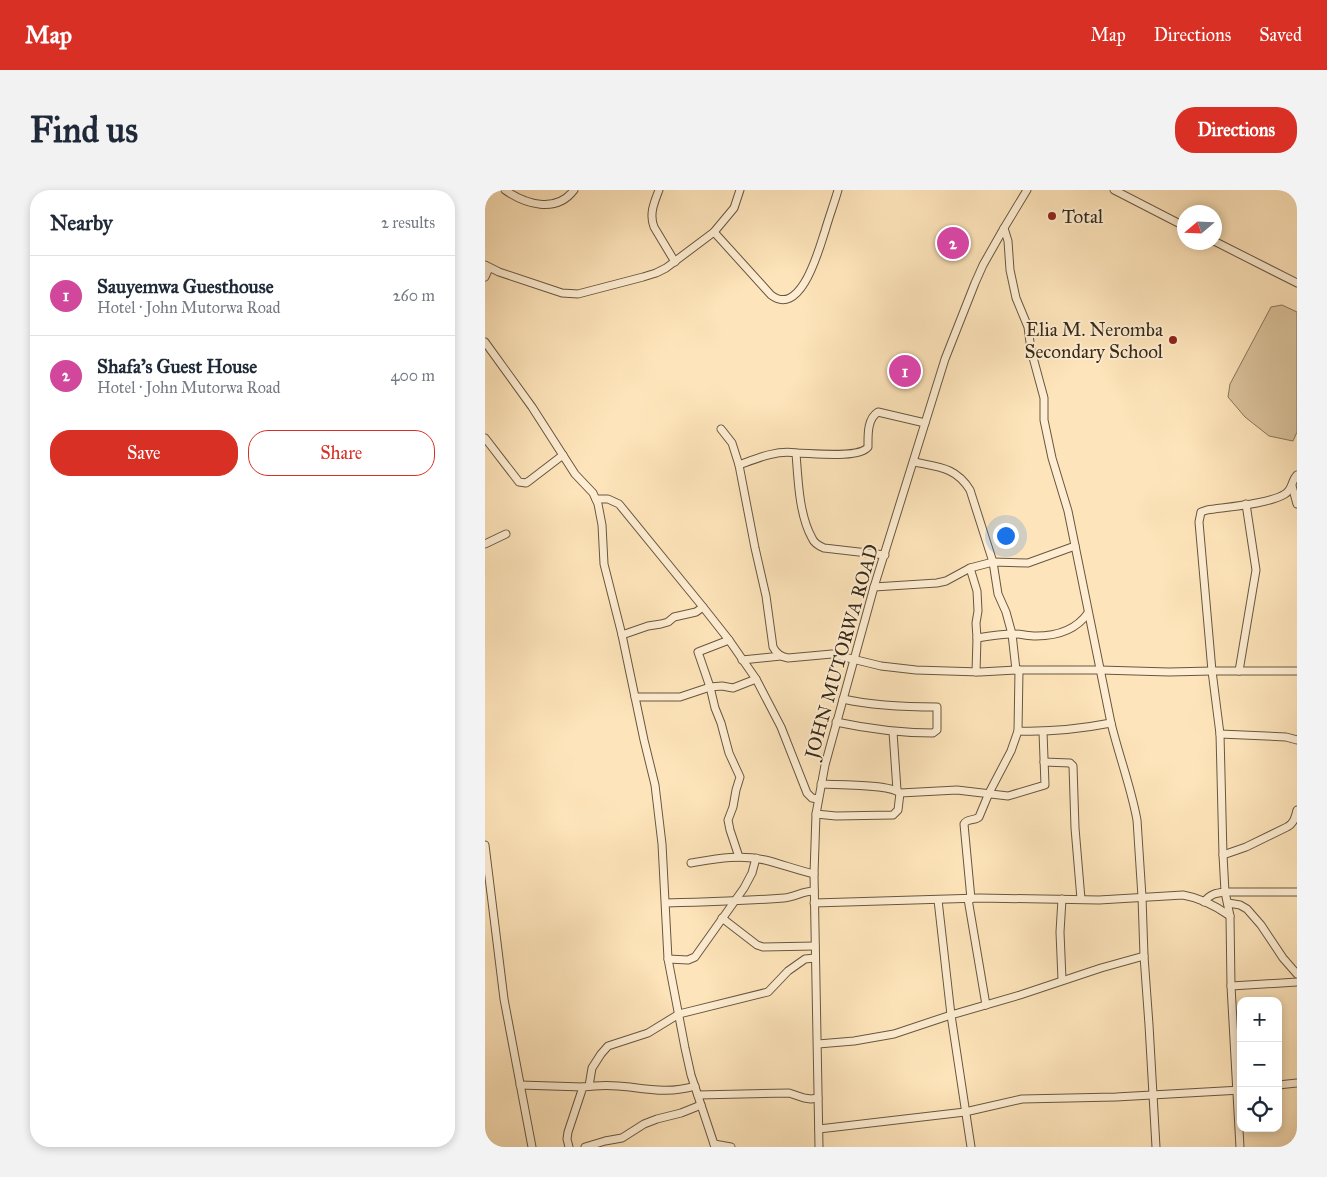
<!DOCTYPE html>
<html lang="en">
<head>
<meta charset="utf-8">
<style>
	body { margin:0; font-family:"IM FELL Great Primer",serif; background:#f2f2f3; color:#1f2937 }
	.controls { position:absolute; right:15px; bottom:15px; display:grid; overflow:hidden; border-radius:10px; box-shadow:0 2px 8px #0003 }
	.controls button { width:45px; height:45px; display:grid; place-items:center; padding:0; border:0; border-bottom:1px solid #e0e1e3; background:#fff; color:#1f2937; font:25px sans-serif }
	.compass { position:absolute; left:692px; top:15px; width:45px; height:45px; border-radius:50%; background:#fff; box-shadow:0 2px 8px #0003; rotate:251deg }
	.you { position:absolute; left:520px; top:345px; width:18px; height:18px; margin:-12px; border:4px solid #fff; border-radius:50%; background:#1a73e8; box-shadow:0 0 0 8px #1a73e833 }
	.badge { display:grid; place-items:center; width:32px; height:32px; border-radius:50%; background:#d93025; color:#fff; font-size:16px; font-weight:700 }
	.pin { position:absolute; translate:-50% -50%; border:2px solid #fff; box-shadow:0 1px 5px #0006 }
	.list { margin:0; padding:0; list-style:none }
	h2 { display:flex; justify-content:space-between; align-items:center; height:65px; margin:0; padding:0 20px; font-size:21px }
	h2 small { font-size:16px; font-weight:400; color:#747a83 }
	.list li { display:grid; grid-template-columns:32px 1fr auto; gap:15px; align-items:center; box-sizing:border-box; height:80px; padding:0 20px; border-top:1px solid #e0e1e3 }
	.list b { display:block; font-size:19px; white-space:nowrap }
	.list p { margin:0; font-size:16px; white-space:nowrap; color:#747a83 }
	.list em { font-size:16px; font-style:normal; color:#747a83 }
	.actions { display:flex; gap:10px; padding:15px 20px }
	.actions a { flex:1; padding:11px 0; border:1px solid #d93025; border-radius:20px; text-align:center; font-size:18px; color:#d93025 }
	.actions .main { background:#d93025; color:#fff }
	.icon { flex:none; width:28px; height:28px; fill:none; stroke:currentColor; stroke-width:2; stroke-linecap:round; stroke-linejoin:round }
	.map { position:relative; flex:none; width:812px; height:957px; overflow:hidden; border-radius:20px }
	header { display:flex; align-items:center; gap:30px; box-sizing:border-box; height:70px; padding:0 25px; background:#d93025; color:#fff }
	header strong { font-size:24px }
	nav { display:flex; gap:28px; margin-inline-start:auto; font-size:18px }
	.intro { display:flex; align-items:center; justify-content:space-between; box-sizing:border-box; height:120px; padding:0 30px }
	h1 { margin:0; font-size:35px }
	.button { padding:12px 22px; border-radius:20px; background:#d93025; color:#fff; font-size:18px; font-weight:700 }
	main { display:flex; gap:30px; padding:0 30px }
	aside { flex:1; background:#fff; border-radius:20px; box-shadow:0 2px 8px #0003 }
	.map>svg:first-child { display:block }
	.green { fill:#dcc49e; stroke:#88765a }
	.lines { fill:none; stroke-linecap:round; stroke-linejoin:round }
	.minor-casing { stroke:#675740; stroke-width:9 }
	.minor { stroke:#feedd2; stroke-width:7 }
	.poi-dot { fill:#8f2418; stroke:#feedd2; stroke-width:2 }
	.labels { text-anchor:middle; stroke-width:4; stroke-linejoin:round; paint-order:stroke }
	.poi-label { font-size:19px; fill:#352817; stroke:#feedd2; text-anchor:start }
	.street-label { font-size:19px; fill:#352817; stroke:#feedd2 }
</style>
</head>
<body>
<header>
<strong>Map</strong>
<nav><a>Map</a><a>Directions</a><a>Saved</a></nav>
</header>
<div class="intro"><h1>Find us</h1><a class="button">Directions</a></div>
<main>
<aside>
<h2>Nearby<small>2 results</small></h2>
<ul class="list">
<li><span class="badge" style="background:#d1479c">1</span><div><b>Sauyemwa Guesthouse</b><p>Hotel · John Mutorwa Road</p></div><em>260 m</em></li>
<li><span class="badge" style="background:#d1479c">2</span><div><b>Shafa's Guest House</b><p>Hotel · John Mutorwa Road</p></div><em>400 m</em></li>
</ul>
<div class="actions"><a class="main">Save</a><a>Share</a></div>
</aside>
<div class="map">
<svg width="812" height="957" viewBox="0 0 812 957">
	<rect width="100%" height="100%" fill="#fee4ba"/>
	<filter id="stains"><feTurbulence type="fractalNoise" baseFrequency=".004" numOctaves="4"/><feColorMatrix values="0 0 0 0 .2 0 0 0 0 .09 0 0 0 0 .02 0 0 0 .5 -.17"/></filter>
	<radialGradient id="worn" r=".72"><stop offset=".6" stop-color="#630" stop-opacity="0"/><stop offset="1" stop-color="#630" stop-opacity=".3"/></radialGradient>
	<path class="green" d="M 797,115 L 812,122 L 812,242 L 808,251 L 784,246 L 760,227 L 743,207 L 745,194 L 786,117 Z"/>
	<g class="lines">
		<g class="minor-casing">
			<g id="minor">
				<path d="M 20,0 C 40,14 71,24 89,0"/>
				<path d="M 174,0 C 169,13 164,24 169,37 L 190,72"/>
				<path d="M 629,0 L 699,36"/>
				<path d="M 0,3 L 2,0"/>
				<path d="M 519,38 L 523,51 L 525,80 L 531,108 L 543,137 L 546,160 L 559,208 L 559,230 L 567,268 L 583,321 L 626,533 C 634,566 646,597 652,630 L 657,707 L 659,766 L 664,835 L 671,957"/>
				<path d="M 229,42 L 286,105 C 316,128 334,59 340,41 C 344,27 349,14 353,0"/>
				<path d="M 729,51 L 812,93"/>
				<path d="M 0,75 L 14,82 L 77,103 L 93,104 L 158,87 L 171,83 L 181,78 L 229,42 L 249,18 L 255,0"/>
				<path d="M 0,87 L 4,78"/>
				<path d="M 0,152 L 47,217 L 90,284 L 108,303 L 113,314 L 117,335 L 119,374 L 137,445 L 159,550 L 170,595 L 177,654 L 183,769 L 200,858 L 206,885 L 230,957"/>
				<path d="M 236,239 L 247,253 L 254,275 L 270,358 L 281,406 L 288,457 C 291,463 296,467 303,468 L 347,464 L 396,476 L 431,480 L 495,482 L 531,480 L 615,480 L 684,482 L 727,481 L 812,481"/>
				<path d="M 0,248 L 34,292 L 41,293 L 44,291 L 78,265"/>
				<path d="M 311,263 C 326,263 374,269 383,257 C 383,245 382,229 393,222 L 440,233"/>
				<path d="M 429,272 C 453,277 471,277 485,300 L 508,372 L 513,404 L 521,422 L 527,444 L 531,480"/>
				<path d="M 254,275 C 273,268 291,260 311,263 C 313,289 314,325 327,348 C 329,353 334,356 339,358 L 400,365"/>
				<path d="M 807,296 L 812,314"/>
				<path d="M 111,309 L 123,309 L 134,314 L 218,417 L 244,450 L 271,489 L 296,537 L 322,603 L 327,608 L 333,609"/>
				<path d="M 0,354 L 21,344"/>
				<path d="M 485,378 L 492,401 L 493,421 L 491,433 L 492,448 L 491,482"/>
				<path d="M 389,397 L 452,393 L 461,391 L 485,378 L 508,372 L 543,373 L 590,356"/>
				<path d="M 137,445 L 163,436 L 176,434 L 183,432 L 189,427 L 211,422 L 218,417"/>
				<path d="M 492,448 C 504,446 516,444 528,444 C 536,444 543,446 551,446 C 571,446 591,440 603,423"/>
				<path d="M 244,450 L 213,462 L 225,497 L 230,518 L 236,533 L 244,563 L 255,587 L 251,600 L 248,617 L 243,630 L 245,640 L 254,667"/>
				<path d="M 257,470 L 296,466"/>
				<path d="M 754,481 L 771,380 L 761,314"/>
				<path d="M 150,507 L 195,507 L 225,497 L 237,496 L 248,498 L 271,489"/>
				<path d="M 351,532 C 384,539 414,543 448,543 L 452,540 L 452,517 C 421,517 389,516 358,509"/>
				<path d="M 533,541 C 565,542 595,539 626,533"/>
				<path d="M 408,542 L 412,600"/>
				<path d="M 735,544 L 801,547 L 812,550"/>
				<path d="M 559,572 L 585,573 L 588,576 L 590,638 L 596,709"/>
				<path d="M 336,594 C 352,595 405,594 415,603 L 472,600 L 523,606 L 560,595 L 558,542"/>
				<path d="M 331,624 L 351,626 L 408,625 L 413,620 L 415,603"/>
				<path d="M 0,655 L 19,809 L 47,957"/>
				<path d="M 738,665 L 761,657 L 802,637 C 809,633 810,628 812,620"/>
				<path d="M 206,673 C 230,669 255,664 280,670 C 296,674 312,680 329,684"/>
				<path d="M 483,709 L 501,815"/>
				<path d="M 486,709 L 479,634 C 482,628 490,631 494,627 L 504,603 L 526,561 L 533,541 L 534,480"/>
				<path d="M 453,710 L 466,825 L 486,957"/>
				<path d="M 719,712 C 725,704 731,703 740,702 L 812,702"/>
				<path d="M 181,713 C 220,712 259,711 299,708 C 310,707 318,701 329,701"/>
				<path d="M 329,713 L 495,708 L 614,710 L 698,705 C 716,708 731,716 745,726"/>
				<path d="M 743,713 L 755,715 L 762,719 L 776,735 L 798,768 L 812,784"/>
				<path d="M 237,728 L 272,755 L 278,757 L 330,756"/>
				<path d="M 183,769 L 203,770 L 210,767 L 259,698 L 267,683 L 271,668"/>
				<path d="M 577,790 L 575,742 L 577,709"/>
				<path d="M 746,796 L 812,792"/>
				<path d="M 333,854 L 369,851 L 409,844 L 466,825 L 535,805 L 616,778 L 659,766"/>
				<path d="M 35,895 L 98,897"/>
				<path d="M 793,895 L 812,893"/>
				<path d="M 104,896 L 107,878 L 116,864 L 123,856 L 163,843 L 194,824 L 283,802 L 303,781 L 320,769 L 330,768"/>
				<path d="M 213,905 L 304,903 L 319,908 L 326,909 L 333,908"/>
				<path d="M 334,939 L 480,922 L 537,909 L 631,907 L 756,900"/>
				<path d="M 229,954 L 246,957"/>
				<path d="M 84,957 L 82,949 L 83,942 L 98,897 C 112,895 130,895 145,897 C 168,900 187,903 210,896"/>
				<path d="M 100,957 L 120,951 L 137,948 L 159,934 L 172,929 L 196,923 L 216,915"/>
				<path d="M 334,957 L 329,684 L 331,624 L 340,575 L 389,397 L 460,169 L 490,93 L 498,75 L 519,38 L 542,0"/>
				<path d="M 755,957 L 746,796 L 745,726 L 740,702 L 738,665 L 735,544 L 727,481 L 714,332 L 716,322 L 722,320 C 742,317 784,314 800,304 C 808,299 806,291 812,285"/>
			</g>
		</g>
		<use href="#minor" class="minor"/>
	</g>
	<g class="poi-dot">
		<circle cx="567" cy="26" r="5"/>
		<circle cx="688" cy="150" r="5"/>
	</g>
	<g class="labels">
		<g class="poi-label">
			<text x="577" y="33">Total</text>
			<text x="678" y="146" text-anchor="end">Elia M. Neromba<tspan x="678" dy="22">Secondary School</tspan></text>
		</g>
		<g class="street-label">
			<text transform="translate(356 461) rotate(-74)" y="7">JOHN MUTORWA ROAD</text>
		</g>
	</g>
	<rect width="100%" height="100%" filter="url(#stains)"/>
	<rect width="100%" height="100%" fill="url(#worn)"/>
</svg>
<div class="controls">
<button>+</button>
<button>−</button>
<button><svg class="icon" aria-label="locate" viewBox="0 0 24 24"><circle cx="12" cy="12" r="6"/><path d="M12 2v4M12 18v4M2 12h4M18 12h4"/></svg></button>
</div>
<svg class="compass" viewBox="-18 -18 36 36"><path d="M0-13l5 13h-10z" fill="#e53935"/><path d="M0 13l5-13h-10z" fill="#747a83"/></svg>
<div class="you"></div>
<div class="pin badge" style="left:420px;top:181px;background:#d1479c">1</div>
<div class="pin badge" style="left:468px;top:53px;background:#d1479c">2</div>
</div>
</main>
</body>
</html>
